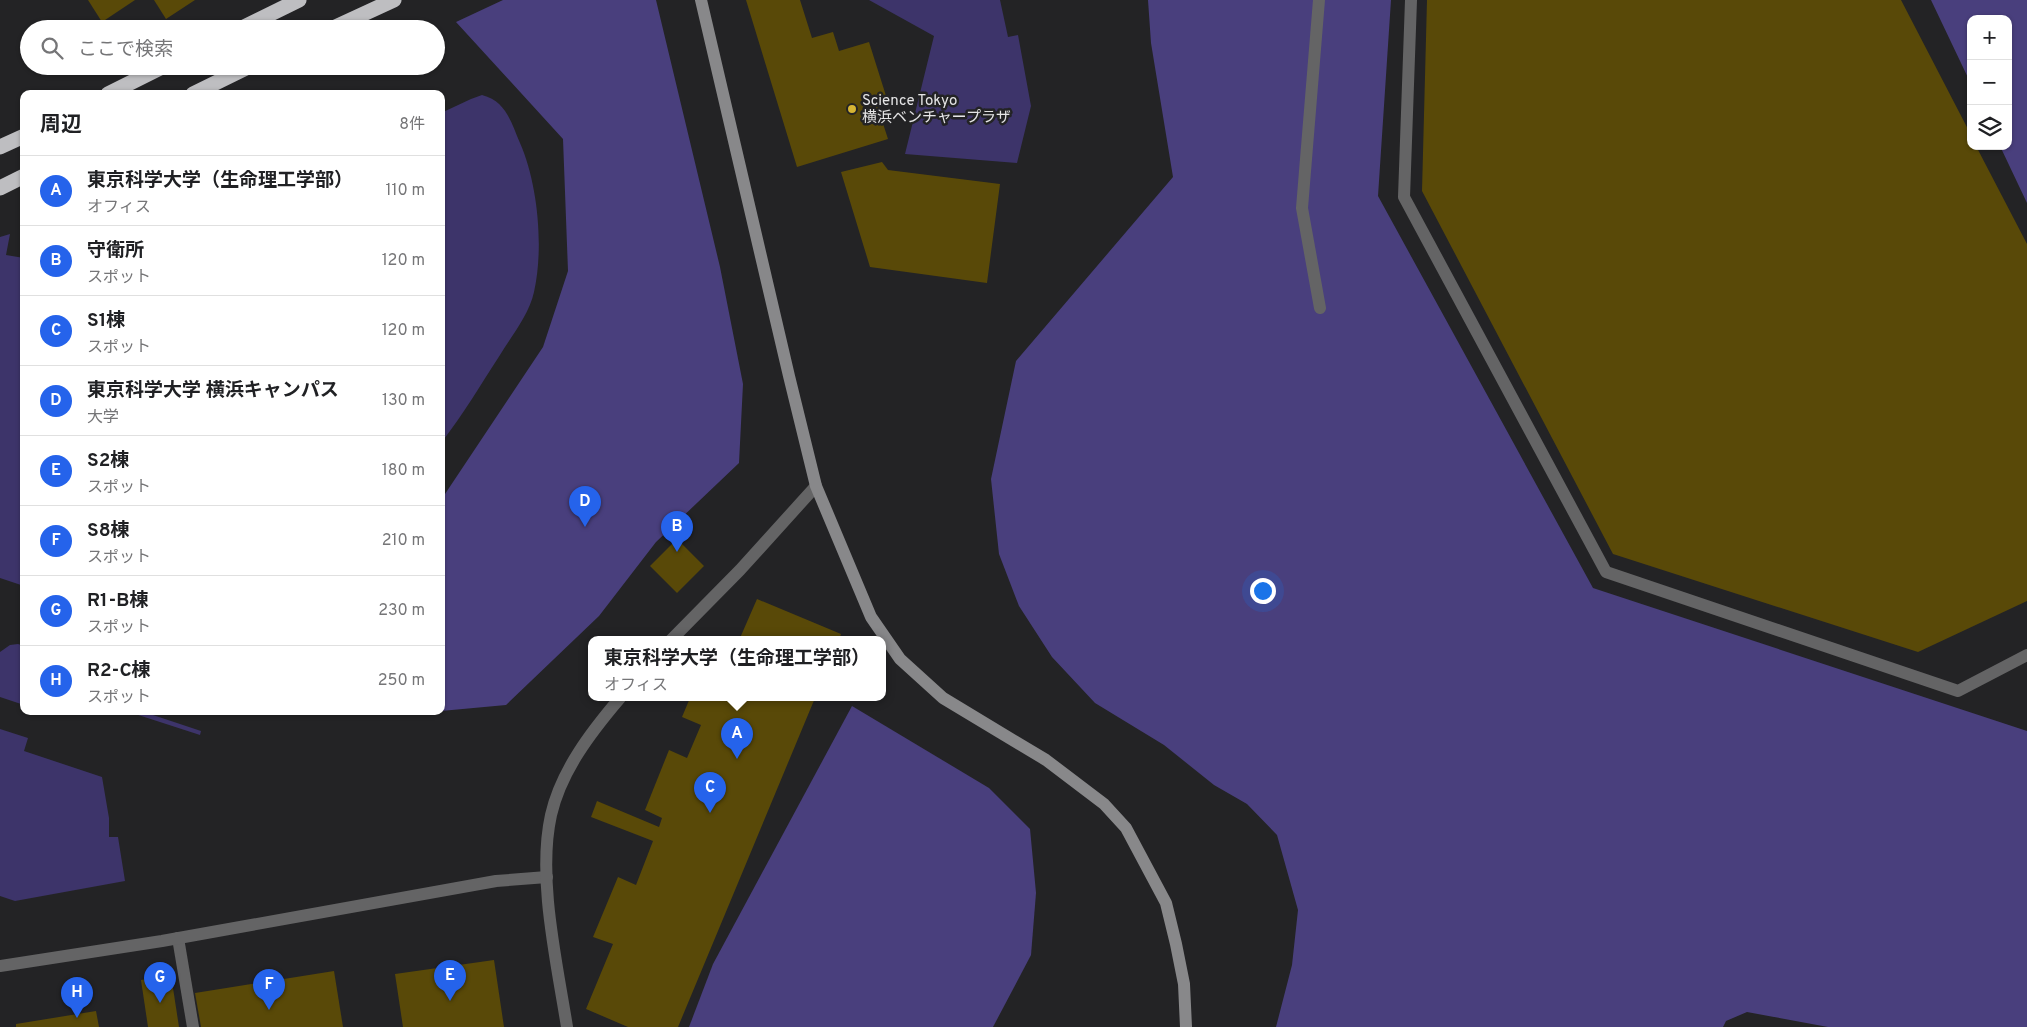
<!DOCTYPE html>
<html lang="ja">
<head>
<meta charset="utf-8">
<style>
	body { margin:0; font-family:Overpass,"Noto Sans JP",sans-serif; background:#f2f2f2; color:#202124 }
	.controls { position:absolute; right:15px; top:15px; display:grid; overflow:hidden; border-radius:10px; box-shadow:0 1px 4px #0004 }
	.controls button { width:45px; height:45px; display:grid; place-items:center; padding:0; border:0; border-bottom:1px solid #e0e0e0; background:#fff; color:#202124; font:25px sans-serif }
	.you { position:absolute; left:1262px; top:590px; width:18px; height:18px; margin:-12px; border:4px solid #fff; border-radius:50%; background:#1a73e8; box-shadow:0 0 0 8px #1a73e833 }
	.badge { display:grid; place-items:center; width:32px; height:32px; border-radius:50%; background:#2563eb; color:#fff; font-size:16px; font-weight:700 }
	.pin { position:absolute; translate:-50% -41px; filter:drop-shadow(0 1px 2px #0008) }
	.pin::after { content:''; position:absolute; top:26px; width:18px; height:15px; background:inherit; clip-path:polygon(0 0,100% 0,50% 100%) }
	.popup { position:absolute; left:588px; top:636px; width:298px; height:65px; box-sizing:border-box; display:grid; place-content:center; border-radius:10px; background:#fff; filter:drop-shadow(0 1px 4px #0005); font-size:16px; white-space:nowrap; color:#757577 }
	.popup b { font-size:19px; color:#202124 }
	.popup::after { content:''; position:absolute; left:50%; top:100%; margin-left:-10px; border:10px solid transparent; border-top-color:#fff }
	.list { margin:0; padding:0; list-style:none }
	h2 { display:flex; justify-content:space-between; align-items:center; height:65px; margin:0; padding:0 20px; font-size:21px }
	h2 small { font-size:16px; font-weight:400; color:#757577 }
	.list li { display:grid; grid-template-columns:32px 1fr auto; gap:15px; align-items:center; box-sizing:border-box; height:70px; padding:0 20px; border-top:1px solid #e0e0e0 }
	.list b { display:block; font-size:19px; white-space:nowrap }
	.list p { margin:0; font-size:16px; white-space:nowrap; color:#757577 }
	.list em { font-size:16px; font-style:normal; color:#757577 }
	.icon { flex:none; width:28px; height:28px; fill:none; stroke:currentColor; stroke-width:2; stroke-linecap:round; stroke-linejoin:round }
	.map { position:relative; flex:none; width:2027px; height:1027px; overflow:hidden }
	.search { position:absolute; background:#fff; box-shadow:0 1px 4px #0004; left:20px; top:20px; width:425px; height:55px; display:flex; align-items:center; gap:12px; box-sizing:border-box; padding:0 18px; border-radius:28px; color:#757577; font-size:19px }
	.panel { position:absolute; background:#fff; box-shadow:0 1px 4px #0004; left:20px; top:90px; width:425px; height:625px; border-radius:10px }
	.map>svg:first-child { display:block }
	.green { fill:#3d346a }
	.forest { fill:#493f7d }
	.building { fill:#594908 }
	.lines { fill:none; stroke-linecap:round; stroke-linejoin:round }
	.lane { stroke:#646465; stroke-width:12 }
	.secondary { stroke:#88888a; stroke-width:12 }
	.highway { stroke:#bebec1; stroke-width:15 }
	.poi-dot { fill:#d6b534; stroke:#232325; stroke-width:2 }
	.labels { text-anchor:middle; stroke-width:5; stroke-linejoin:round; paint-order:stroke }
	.poi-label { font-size:15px; fill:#e5e5e6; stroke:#232325; text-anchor:start }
</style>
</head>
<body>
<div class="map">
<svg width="2027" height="1027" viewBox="0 0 2027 1027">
	<rect width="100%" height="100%" fill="#232325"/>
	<g class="green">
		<path d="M 869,0 L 1000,0 L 1008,37 L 1018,35 L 1031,106 L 1017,163 L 905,154 L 934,36 Z"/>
		<path d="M 482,95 C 506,101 511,122 520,143 C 538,184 544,248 534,292 C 529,315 512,335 500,355 C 481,384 463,415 441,443 L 441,113 L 471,99 Z"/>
		<path d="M 10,234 L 6,255 L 24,258 L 24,293 L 20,295 L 24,312 L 24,586 L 0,578 L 0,237 Z"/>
		<path d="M 18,644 L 24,646 L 24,705 L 0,697 L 0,652 L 10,645 Z"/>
		<path d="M 126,711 L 141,711 L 201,731 L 200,735 Z"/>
		<path d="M 0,729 L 28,738 L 24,751 L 102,777 L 109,818 L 109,837 L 118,837 L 125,881 L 15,901 L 0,896 Z"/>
	</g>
	<g class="forest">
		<path d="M 503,0 L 656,0 L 720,267 L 743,384 L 739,463 L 656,542 L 599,616 L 506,705 L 441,711 L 441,500 L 543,347 L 568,271 L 563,139 L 456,22 Z"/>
		<path d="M 1148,0 L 1391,0 L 1378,196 L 1593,588 L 2027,731 L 2027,1027 L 1828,1027 L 1747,1012 L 1726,1021 L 1723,1027 L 1276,1027 L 1292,965 L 1298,910 L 1277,835 L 1247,804 L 1214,785 L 1164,745 L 1095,703 L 1052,657 L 1019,606 L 999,554 L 991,479 L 1016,361 L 1173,177 L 1151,43 Z"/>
		<path d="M 1931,0 L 2027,0 L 2027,203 L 2000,146 L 2008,146 L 2008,19 L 1971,19 L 1971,84 Z"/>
		<path d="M 852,706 L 989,788 L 1030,829 L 1036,893 L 1031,955 L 993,1027 L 689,1027 L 713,964 Z"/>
	</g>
	<g class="building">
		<path d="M 88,0 L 135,0 L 102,22 Z"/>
		<path d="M 154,0 L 195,0 L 166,19 Z"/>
		<path d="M 746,0 L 800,0 L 812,38 L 833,32 L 839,51 L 869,42 L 887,99 L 876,102 L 888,139 L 797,167 Z"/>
		<path d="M 1427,0 L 1901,0 L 1971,135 L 1971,146 L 1976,146 L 2027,244 L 2027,601 L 1918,652 L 1613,554 L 1422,191 Z"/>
		<path d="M 882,162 L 888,170 L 1000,184 L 987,283 L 870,267 L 841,172 Z"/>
		<path d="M 677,539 L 704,566 L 677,593 L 650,566 Z"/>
		<path d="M 757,599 L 841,634 L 839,640 L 736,640 L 740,638 Z"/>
		<path d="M 690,698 L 815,698 L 678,1027 L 628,1027 L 586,1009 L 613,944 L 593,937 L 618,877 L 636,885 L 653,841 L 591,817 L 597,801 L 659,827 L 662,818 L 645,810 L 669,750 L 687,758 L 701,725 L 682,717 Z"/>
		<path d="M 494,960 L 504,1027 L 403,1027 L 395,974 Z"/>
		<path d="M 334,971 L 343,1027 L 201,1027 L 195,993 Z"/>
		<path d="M 171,975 L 179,1027 L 148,1027 L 141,980 Z"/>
		<path d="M 96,1011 L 99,1027 L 16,1027 L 16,1024 Z"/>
	</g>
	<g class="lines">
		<g class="lane">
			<path d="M 1319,0 L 1302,208 L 1320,308"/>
			<path d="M 1411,0 L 1404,197 L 1606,572 L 1958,691 L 2027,655"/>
			<path d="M 671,640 L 740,570 L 816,486"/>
			<path d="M 178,938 L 193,1027"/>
			<path d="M 0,966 L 162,941 L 496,881 L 547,877"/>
			<path d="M 567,1027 C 557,963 537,878 551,815 C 561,771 591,732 620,698"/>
		</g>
		<path class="secondary" d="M 701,0 L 789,376 L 816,486 L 871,617 L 900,659 L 943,698 L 1046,760 L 1104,804 L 1126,828 L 1166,903 L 1176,944 L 1184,984 L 1186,1027"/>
		<g class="highway">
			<path d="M 240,29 L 299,0"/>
			<path d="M 331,29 L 394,0"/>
			<path d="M 108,94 L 164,66"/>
			<path d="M 193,94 L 250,66"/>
			<path d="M 0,147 L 24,136"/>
			<path d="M 0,188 L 24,176"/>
		</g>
	</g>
	<circle class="poi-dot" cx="852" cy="109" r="5"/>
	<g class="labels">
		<g class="poi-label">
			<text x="862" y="105">Science Tokyo<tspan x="862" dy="17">横浜ベンチャープラザ</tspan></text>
		</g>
	</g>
</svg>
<div class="controls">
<button>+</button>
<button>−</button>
<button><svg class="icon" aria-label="layers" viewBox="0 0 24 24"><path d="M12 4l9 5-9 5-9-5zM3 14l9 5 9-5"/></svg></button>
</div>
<div class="you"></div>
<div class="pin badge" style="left:737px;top:759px">A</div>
<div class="popup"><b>東京科学大学（生命理工学部）</b>オフィス</div>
<div class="pin badge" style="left:677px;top:552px">B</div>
<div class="pin badge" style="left:710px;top:813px">C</div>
<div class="pin badge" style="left:585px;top:527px">D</div>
<div class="pin badge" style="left:450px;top:1001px">E</div>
<div class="pin badge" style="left:269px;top:1010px">F</div>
<div class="pin badge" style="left:160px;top:1003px">G</div>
<div class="pin badge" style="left:77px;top:1018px">H</div>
<div class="search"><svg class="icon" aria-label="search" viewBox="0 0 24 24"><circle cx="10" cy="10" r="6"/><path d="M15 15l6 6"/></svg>ここで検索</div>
<section class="panel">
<h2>周辺<small>8件</small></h2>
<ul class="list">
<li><span class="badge">A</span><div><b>東京科学大学（生命理工学部）</b><p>オフィス</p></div><em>110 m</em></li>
<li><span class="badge">B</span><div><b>守衛所</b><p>スポット</p></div><em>120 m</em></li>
<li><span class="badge">C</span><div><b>S1棟</b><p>スポット</p></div><em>120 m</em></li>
<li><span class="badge">D</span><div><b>東京科学大学 横浜キャンパス</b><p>大学</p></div><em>130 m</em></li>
<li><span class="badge">E</span><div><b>S2棟</b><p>スポット</p></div><em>180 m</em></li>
<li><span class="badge">F</span><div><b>S8棟</b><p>スポット</p></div><em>210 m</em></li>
<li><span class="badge">G</span><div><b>R1-B棟</b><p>スポット</p></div><em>230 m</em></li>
<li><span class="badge">H</span><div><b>R2-C棟</b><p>スポット</p></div><em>250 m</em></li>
</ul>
</section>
</div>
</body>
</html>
